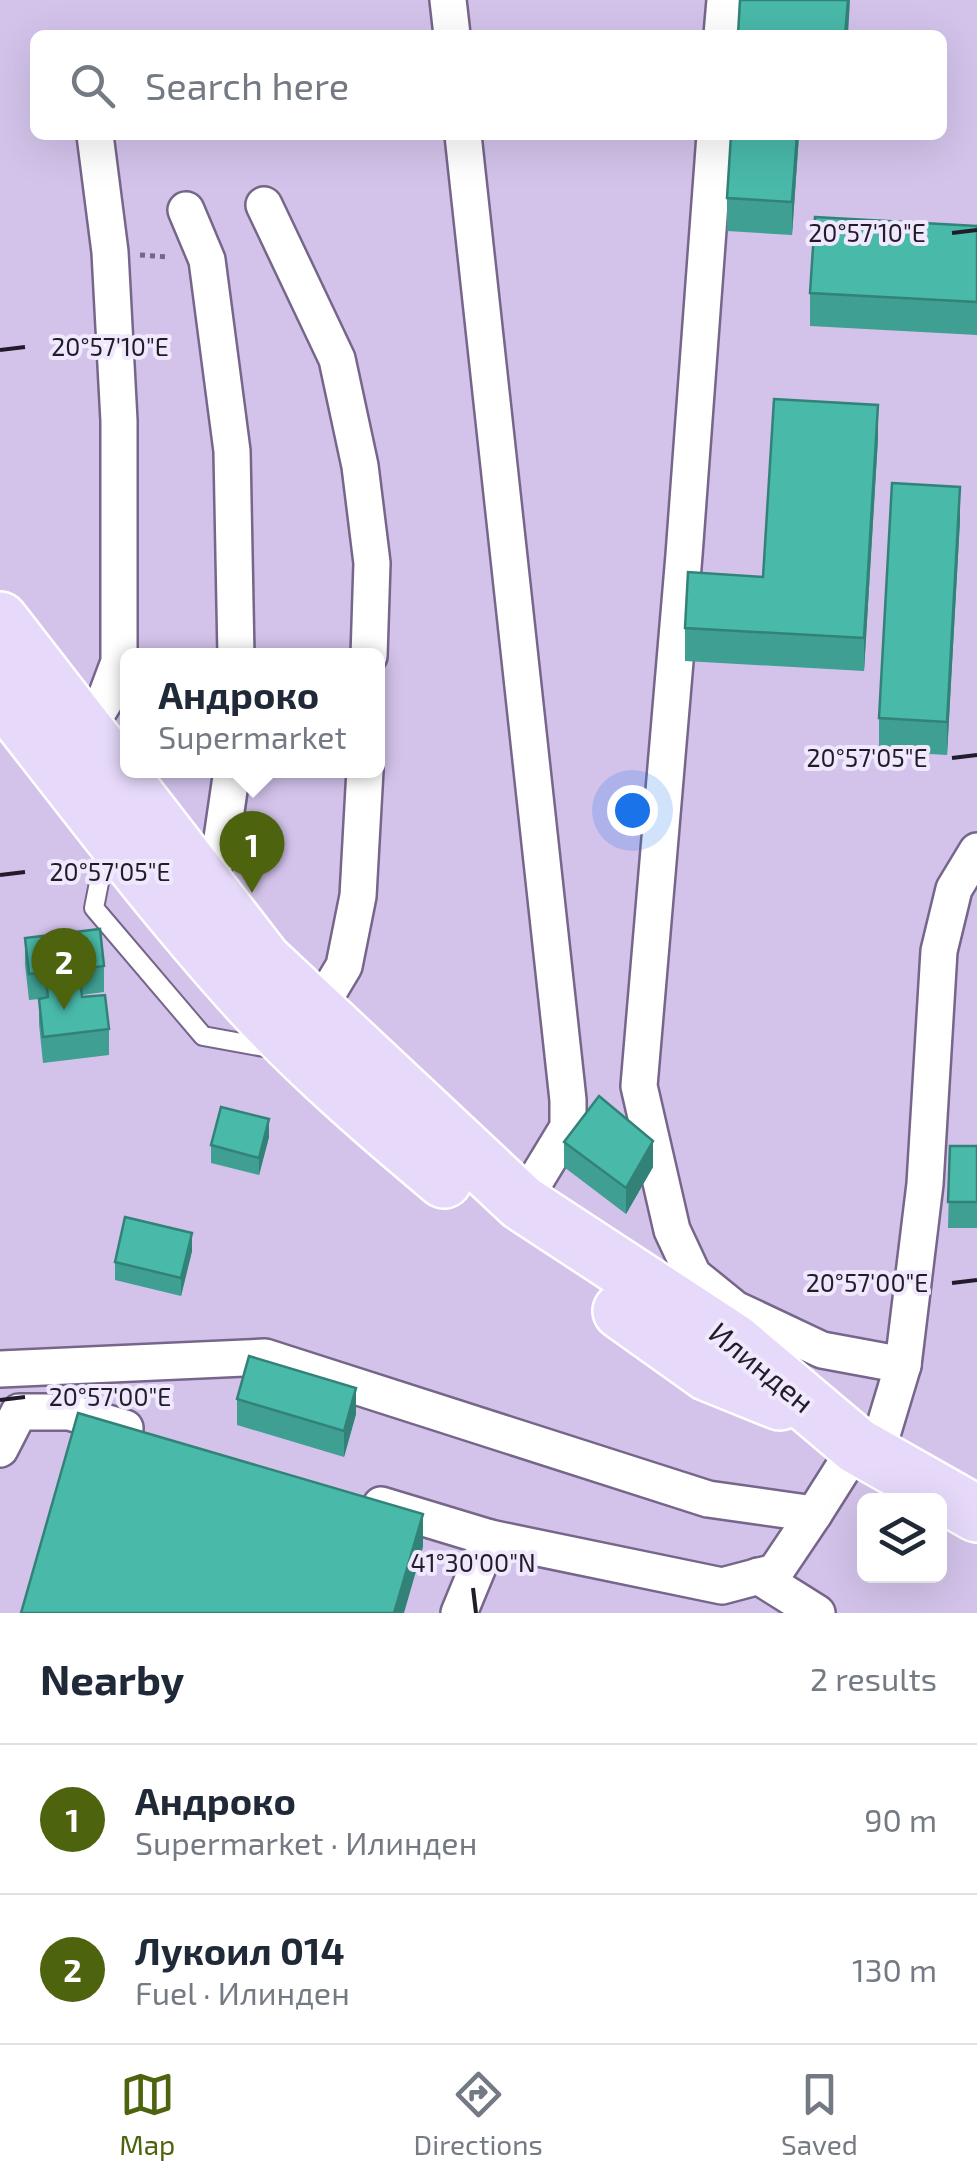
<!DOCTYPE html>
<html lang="en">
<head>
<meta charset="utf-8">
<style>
	body { margin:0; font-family:"Exo 2",sans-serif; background:#f2f2f3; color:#1f2937 }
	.controls { position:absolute; right:30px; bottom:30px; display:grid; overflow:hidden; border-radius:15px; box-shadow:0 10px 40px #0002 }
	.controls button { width:90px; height:90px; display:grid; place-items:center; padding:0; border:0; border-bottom:2px solid #e0e1e3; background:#fff; color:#1f2937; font:50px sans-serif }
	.you { position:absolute; left:632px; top:810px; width:35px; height:35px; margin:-25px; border:8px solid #fff; border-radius:50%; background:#1a73e8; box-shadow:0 0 0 15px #1a73e833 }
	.badge { display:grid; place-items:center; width:65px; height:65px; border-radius:50%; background:#4e630e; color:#fff; font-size:32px; font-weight:700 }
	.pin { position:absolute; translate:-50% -82px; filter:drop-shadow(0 2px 5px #0008) }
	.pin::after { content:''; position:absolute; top:52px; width:35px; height:30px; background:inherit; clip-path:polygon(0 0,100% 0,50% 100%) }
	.popup { position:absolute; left:120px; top:648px; width:265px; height:130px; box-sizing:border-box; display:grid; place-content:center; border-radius:15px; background:#fff; filter:drop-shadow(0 2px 8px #0005); font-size:32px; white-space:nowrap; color:#747a83 }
	.popup b { font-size:38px; color:#1f2937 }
	.popup::after { content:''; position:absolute; left:50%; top:100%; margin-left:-20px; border:20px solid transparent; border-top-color:#fff }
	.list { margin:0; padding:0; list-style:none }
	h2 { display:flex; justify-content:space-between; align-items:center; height:130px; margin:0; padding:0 40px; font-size:42px }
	h2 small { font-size:32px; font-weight:400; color:#747a83 }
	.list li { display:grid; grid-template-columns:65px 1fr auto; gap:30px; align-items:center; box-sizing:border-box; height:150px; padding:0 40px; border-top:2px solid #e0e1e3 }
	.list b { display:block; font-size:38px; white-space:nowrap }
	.list p { margin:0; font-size:32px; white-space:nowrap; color:#747a83 }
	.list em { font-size:32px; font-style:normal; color:#747a83 }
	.icon { flex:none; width:55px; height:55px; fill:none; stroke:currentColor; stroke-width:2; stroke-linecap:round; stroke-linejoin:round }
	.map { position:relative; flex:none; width:977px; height:1613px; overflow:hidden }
	.search { position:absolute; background:#fff; box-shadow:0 10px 40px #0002; left:30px; right:30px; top:30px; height:110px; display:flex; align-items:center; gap:25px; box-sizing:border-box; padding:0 35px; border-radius:15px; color:#747a83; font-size:38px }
	.sheet { height:430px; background:#fff }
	nav { display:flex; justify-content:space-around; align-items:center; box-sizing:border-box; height:140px; border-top:2px solid #e0e1e3; background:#fff; font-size:28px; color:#747a83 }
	nav a { display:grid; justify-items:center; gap:5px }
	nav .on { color:#4e630e }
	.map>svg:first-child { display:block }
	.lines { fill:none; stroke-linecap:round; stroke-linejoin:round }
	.service-casing { stroke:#75668a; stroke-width:22 }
	.minor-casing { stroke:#75668a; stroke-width:40 }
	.primary-casing { stroke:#fff; stroke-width:60 }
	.path { stroke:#736882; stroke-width:5; stroke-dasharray:5 5; stroke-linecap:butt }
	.service { stroke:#fff; stroke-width:18 }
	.minor { stroke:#fff; stroke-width:35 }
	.primary { stroke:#e6d9fa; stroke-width:55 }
	.wall { fill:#3f9f92 }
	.shaded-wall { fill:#338277 }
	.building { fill:#49b9aa; stroke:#338277; stroke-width:2.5 }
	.ticks { fill:none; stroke:#221c2a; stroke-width:4 }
	.labels { text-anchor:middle; stroke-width:8; stroke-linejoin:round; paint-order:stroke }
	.street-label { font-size:30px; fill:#221c2a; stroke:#f0e8fc }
	.ticks-label { font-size:25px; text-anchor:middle; fill:#221c2a; stroke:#f0e8fc; stroke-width:8; stroke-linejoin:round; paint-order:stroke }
</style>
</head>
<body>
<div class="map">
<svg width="977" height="1613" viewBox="0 0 977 1613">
	<rect width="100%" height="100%" fill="#d3c3eb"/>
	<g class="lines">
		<g class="service-casing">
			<path id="service" d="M 106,847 L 94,908 L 203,1036 L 275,1049"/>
		</g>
		<g class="minor-casing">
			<g id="minor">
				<path d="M 448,0 L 452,35"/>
				<path d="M 722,35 L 725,0"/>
				<path d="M 463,135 L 568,1100 L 568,1127 L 522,1203"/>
				<path d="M 715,135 L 684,555 L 639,1086 L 672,1230 L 693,1275 L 735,1309 L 822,1350 L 903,1365"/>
				<path d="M 264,205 L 337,359 L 360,466 L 372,563 L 369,656"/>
				<path d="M 186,210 L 207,260 L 232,451 L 236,656"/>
				<path d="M 85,733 L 104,702 L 119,662 L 119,421 L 110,252 L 95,135"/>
				<path d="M 205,884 L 220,852 L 232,770"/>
				<path d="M 316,1013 L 344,966 L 358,896 L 365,770"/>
				<path d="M 0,1369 L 265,1357 L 708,1499 L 814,1514 L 857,1446"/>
				<path d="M 0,1449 L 19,1412 L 69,1412 L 125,1428"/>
				<path d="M 875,1458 L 903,1365 L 925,1184 L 939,951 L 954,889 L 977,851"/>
				<path d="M 381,1505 L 490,1538"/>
				<path d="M 758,1576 L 817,1613"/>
				<path d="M 459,1613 L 490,1538 L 722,1586 L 775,1572 L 814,1514"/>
			</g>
		</g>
		<g class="primary-casing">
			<g id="primary">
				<path d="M 0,620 L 264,961 L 522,1203 L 734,1342 L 857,1446 L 977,1514"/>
				<path d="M 0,693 C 81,796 160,902 249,1000 C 309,1065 376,1123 444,1180"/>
				<path d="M 621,1311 L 708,1373 L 780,1402"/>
			</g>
		</g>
		<path class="path" d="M 140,255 L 169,257"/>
		<use href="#service" class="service"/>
		<use href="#minor" class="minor"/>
		<use href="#primary" class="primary"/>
	</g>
	<g class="wall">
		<path d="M 731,135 L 799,135 L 792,235 L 727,231 L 727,198 Z"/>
		<path d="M 977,226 L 977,335 L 810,326 L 810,293 Z"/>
		<path d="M 878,438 L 864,671 L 685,661 L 685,628 L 763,577 Z"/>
		<path d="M 960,520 L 947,755 L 879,751 L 879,718 Z"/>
		<path d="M 25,938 L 104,966 L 104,992 L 82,995 L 82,997 L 109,1029 L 109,1055 L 43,1063 L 39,1024 L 39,999 L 29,1000 L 25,964 Z"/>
		<path d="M 269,1137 L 259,1175 L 211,1163 L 211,1145 Z"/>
		<path d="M 564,1142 L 653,1167 L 626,1214 L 564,1167 Z"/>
		<path d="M 950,1146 L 977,1146 L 977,1228 L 948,1228 Z"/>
		<path d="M 192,1251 L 181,1296 L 115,1280 L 115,1262 Z"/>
		<path d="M 237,1399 L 356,1414 L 344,1457 L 237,1425 Z"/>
	</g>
	<g class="shaded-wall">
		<path d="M 848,0 L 850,0 L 848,35 L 845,35 Z"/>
		<path d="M 797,135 L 799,135 L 792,235 L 792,202 Z"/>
		<path d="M 878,405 L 878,438 L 864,671 L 864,638 Z"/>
		<path d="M 960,487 L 960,520 L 947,755 L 947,722 Z"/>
		<path d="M 269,1119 L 269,1137 L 259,1175 L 259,1158 Z"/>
		<path d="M 653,1141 L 653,1167 L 626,1214 L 626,1188 Z"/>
		<path d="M 192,1233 L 192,1251 L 181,1296 L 181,1278 Z"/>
		<path d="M 356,1388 L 356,1414 L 344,1457 L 344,1431 Z"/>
		<path d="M 423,1514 L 423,1547 L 404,1613 L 394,1613 Z"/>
	</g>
	<g class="building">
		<path d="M 740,0 L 848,0 L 845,35 L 738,35 Z"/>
		<path d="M 731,135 L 797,135 L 792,202 L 727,198 Z"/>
		<path d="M 815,217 L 977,226 L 977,302 L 810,293 Z"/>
		<path d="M 774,399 L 878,405 L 864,638 L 685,628 L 688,572 L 763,577 Z"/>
		<path d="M 892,483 L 960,487 L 947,722 L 879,718 Z"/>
		<path d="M 100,929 L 104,966 L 79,969 L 82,997 L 105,995 L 109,1029 L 43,1037 L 39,999 L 48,997 L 45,972 L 29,974 L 25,938 Z"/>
		<path d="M 599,1096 L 653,1141 L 626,1188 L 564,1142 Z"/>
		<path d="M 221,1107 L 269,1119 L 259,1158 L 211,1145 Z"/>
		<path d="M 950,1146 L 977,1146 L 977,1202 L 948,1202 Z"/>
		<path d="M 125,1217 L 192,1233 L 181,1278 L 115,1262 Z"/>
		<path d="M 249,1356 L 356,1388 L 344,1431 L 237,1399 Z"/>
		<path d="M 78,1413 L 423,1514 L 394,1613 L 21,1613 Z"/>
	</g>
	<path class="ticks" d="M 952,233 L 977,230M 0,350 L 25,347M 952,758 L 977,755M 0,875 L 25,872M 952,1283 L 977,1280M 0,1400 L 25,1397M 473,1588 L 476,1613"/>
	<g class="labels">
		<g class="street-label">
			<text transform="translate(761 1368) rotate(39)" y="10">Илинден</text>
		</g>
	</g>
	<g class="ticks-label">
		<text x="867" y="242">20°57'10"E</text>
		<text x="110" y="356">20°57'10"E</text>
		<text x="867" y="767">20°57'05"E</text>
		<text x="110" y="881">20°57'05"E</text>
		<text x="867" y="1292">20°57'00"E</text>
		<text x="110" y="1406">20°57'00"E</text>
		<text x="473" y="1572">41°30'00"N</text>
	</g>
</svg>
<div class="controls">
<button><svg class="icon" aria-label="layers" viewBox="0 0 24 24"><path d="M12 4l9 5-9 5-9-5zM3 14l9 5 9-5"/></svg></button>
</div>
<div class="you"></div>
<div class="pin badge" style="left:252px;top:893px">1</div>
<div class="popup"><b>Андроко</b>Supermarket</div>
<div class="pin badge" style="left:64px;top:1010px">2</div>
<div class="search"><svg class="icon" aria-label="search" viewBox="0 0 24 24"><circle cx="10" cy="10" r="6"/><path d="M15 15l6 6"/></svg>Search here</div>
</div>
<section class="sheet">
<h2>Nearby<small>2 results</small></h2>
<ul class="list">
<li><span class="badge">1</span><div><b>Андроко</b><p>Supermarket · Илинден</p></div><em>90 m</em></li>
<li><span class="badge">2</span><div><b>Лукоил 014</b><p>Fuel · Илинден</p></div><em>130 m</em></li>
</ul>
</section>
<nav>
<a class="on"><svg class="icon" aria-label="map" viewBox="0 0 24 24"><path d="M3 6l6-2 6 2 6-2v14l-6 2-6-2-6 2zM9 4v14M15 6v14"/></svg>Map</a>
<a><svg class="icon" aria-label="directions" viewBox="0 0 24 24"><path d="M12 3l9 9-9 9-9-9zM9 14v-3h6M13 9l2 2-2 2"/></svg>Directions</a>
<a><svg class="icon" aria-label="saved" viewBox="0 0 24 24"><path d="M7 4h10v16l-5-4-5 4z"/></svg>Saved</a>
</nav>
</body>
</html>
